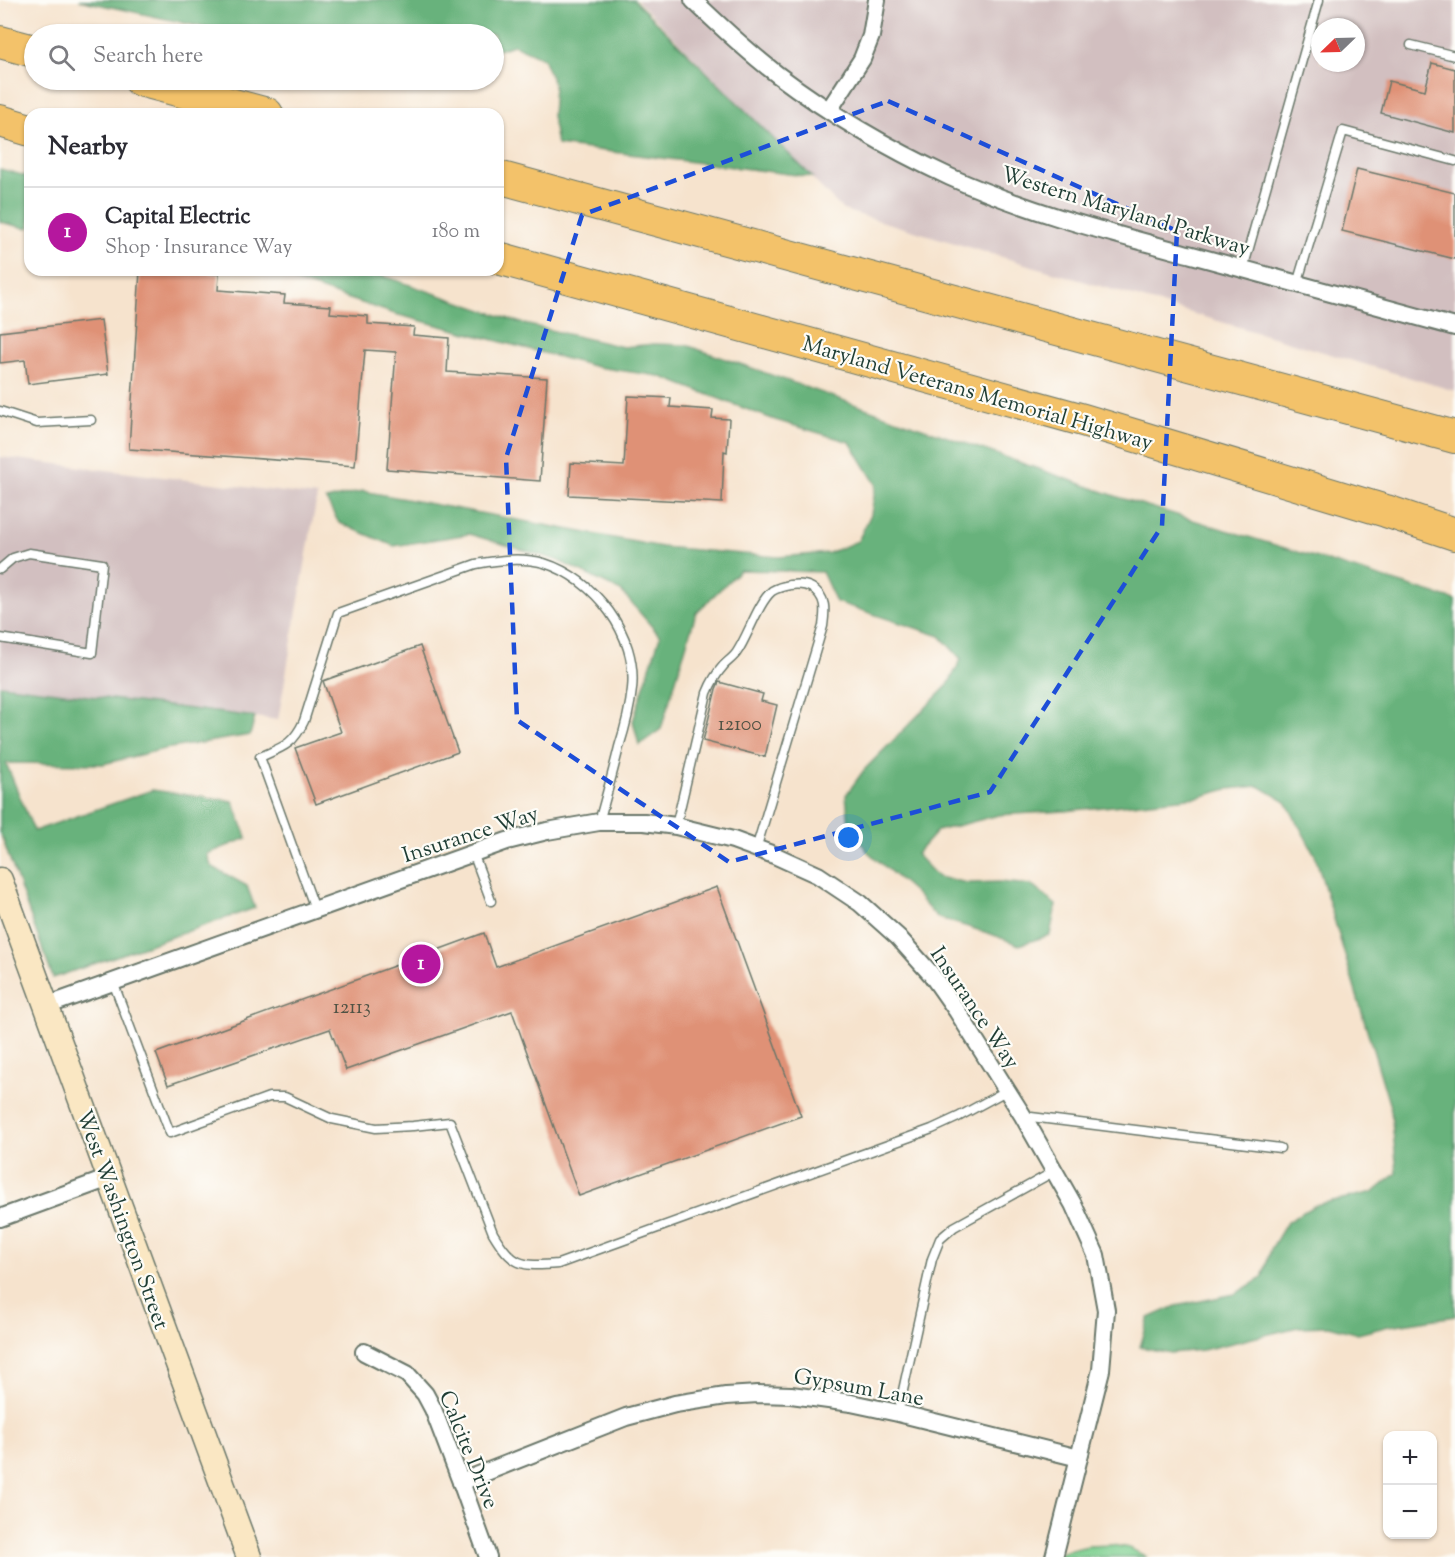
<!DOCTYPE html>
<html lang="en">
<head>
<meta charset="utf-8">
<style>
	body { margin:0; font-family:"Sorts Mill Goudy",serif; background:#f7f7f7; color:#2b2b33 }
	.controls { position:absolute; right:18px; bottom:18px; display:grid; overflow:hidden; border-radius:12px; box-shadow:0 2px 4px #0004 }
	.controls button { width:54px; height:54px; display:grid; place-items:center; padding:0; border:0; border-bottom:2px solid #e1e1e2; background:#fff; color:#2b2b33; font:30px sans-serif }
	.compass { position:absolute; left:1311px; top:18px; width:54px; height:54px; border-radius:50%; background:#fff; box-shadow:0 2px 4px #0004; rotate:247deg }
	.you { position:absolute; left:849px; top:838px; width:21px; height:21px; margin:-15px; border:4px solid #fff; border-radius:50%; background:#1a73e8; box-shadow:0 0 0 9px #1a73e833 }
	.badge { display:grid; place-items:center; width:39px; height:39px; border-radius:50%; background:#b5179e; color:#fff; font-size:20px; font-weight:700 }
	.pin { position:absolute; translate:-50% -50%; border:3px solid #fff; box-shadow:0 2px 6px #0006 }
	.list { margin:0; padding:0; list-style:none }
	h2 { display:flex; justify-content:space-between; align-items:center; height:78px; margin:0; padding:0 24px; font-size:26px }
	h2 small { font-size:20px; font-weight:400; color:#7c7c81 }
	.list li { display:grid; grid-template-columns:39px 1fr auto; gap:18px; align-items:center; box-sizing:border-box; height:90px; padding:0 24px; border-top:2px solid #e1e1e2 }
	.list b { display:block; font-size:22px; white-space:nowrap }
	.list p { margin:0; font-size:20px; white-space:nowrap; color:#7c7c81 }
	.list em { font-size:20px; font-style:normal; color:#7c7c81 }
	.icon { flex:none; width:33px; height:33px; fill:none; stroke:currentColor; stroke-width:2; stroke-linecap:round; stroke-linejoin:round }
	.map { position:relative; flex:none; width:1455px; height:1557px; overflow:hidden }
	.search { position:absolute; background:#fff; box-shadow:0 2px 4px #0004; left:24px; top:24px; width:480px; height:66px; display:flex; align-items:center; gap:15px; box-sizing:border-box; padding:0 21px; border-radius:33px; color:#7c7c81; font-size:22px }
	.panel { position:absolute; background:#fff; box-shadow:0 2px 4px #0004; left:24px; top:108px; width:480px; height:168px; border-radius:18px }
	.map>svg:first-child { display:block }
	.industrial { fill:#d2bfc0; fill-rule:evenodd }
	.green { fill:#7fd091; stroke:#4f8662; stroke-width:1.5 }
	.forest { fill:#67b27b; stroke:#437858; stroke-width:1.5 }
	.building { fill:#df9176 }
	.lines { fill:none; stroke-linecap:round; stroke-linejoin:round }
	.lane-casing { stroke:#6a776a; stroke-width:11 }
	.street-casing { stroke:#6a776a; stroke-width:20 }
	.secondary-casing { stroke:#6a776a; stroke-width:27 }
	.highway-casing { stroke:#6a776a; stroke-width:34 }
	.lane { stroke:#fff; stroke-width:8 }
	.street { stroke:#fff; stroke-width:16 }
	.secondary { stroke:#fae7c3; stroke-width:24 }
	.highway { stroke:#f3c26a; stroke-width:32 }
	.marked { fill:none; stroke:#1d4ed8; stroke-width:4.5; stroke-dasharray:12 8; stroke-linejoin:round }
	.labels { text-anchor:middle; stroke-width:4.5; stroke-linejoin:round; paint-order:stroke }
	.number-label { font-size:20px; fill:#4f5244 }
	.street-label { font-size:22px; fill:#1f3d34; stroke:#fdfcf7 }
</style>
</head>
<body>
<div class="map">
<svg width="1455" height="1557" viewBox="0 0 1455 1557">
	<rect width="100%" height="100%" fill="#fdfcf7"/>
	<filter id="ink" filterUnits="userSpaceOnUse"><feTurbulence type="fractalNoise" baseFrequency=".0167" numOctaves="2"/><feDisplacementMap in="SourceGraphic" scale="12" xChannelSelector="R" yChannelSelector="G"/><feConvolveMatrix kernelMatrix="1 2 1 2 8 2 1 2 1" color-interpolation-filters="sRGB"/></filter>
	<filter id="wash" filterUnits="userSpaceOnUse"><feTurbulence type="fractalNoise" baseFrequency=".008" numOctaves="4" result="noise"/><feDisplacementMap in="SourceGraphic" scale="24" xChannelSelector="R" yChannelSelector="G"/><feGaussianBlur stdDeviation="1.35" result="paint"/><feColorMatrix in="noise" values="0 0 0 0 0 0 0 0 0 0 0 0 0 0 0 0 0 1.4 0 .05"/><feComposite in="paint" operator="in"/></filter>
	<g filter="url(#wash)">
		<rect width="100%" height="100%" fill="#f6e3cd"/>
		<g class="industrial">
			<path d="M 637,0 L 1455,0 L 1455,391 L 843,210 ZM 1320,27 L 1356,27 L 1356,63 L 1320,63 Z"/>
			<path d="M 0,457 L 317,496 L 278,720 L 0,685 Z"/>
		</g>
		<path class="green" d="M 1112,1545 L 1129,1548 L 1147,1557 L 1042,1557 L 1088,1546 Z"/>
		<g class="forest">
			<path d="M 79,0 L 634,0 L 812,177 L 557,145 L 552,116 L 554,85 L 543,58 L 514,45 L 494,51 L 494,34 L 235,34 Z"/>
			<path d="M 0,169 L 30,177 L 30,227 L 25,228 L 0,222 Z"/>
			<path d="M 261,270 L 366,270 L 524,324 L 623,347 L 654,344 L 686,345 L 1121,498 L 1455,600 L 1455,1316 L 1389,1326 L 1358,1334 L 1329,1326 L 1298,1327 L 1203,1350 L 1170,1353 L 1140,1347 L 1149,1318 L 1176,1306 L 1235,1294 L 1262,1278 L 1271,1249 L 1287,1222 L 1315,1205 L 1374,1192 L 1397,1173 L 1391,1110 L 1315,855 L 1286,802 L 1259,786 L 1228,789 L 1198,797 L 1065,811 L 999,815 L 937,831 L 916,854 L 938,877 L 968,883 L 1000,882 L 1031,885 L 1056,905 L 1050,935 L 1019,945 L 991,934 L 936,917 L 915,893 L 867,851 L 849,826 L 846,795 L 864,770 L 948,685 L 961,659 L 940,636 L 836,602 L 822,572 L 740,570 L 696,613 L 661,729 L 639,745 L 633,721 L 660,636 L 621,591 L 557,560 L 469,534 L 394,546 L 339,523 L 326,500 L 363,491 L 662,547 L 778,557 L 829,553 L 858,541 L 871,514 L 876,484 L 850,442 L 775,420 L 659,376 L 597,367 L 395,314 Z"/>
			<path d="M 0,685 L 255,717 L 250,735 L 164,749 L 103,764 L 6,763 L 34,831 L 152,790 L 233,801 L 247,838 L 207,854 L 211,866 L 247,886 L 255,908 L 53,978 L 0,832 Z"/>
		</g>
		<g id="blocks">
			<g class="building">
				<path d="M 1432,63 L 1455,69 L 1455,133 L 1381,113 L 1389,81 L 1425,90 Z"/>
				<path d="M 1357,169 L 1455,193 L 1455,259 L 1342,231 Z"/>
				<path d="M 140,270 L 163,270 L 219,274 L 218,290 L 285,295 L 284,303 L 331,306 L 330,313 L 368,316 L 368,324 L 414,327 L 413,335 L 449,338 L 447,372 L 547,378 L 540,481 L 387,469 L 396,352 L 365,350 L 355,466 L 129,449 Z"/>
				<path d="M 101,320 L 108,374 L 28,384 L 25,360 L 0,363 L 0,332 Z"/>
				<path d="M 628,396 L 671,398 L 670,407 L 713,410 L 712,418 L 729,419 L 727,452 L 724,451 L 722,503 L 569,495 L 571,463 L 624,466 Z"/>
				<path d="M 420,646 L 458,752 L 316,804 L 295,748 L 341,732 L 323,681 Z"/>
				<path d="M 719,682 L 763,694 L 761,701 L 777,705 L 765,757 L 703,741 L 716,689 Z"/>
				<path d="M 717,887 L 801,1116 L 579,1196 L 512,1011 L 346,1070 L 330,1029 L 168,1085 L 156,1053 L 484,933 L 496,967 Z"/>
			</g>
		</g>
	</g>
	<g filter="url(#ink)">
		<use href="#blocks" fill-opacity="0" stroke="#6a776a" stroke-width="1.5"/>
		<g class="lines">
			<g class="lane-casing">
				<g id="lane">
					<path d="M 1411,45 L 1455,56"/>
					<path d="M 1243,269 L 1319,0"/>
					<path d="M 1297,284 L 1343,131 L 1455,161"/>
					<path d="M 0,411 L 37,423 L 91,420"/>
					<path d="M 0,569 L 13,558 L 29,553 L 102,564 L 92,653 L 0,638"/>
					<path d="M 676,826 L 707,693 C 711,683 716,674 724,665 C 728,661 734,657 737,652 C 748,636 758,603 772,591 C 777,588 784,586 790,585 C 798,584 805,584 812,588 C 827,597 825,611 823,626 L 756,849"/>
					<path d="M 473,853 L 491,901"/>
					<path d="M 315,909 L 260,757 C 283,747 293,745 304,721 L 338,613 L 476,564 C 498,560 522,557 544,563 C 595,579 638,635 632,689 C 630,709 625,728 619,747 C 613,772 606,797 599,822"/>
					<path d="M 113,982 L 170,1133 L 269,1097 L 285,1097 L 332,1119 L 376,1128 L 413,1126 L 450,1122 L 493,1233 C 513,1266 520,1267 558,1264 L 932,1129 L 958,1117 L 1006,1091"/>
					<path d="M 1023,1116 L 1280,1148"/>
					<path d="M 898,1413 L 932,1259 L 940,1239 L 954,1227 L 1055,1171"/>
				</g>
			</g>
			<g class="street-casing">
				<g id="street">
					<path d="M 693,0 C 720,26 748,52 778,75 C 831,115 890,149 950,177 C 1028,212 1110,233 1192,255 C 1280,279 1367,303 1455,327"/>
					<path d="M 829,110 L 862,59 L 871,36 L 877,0"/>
					<path d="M 46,1006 L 507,841 L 547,831 L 599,822 L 644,822 L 676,826 L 733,840 L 774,855 L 818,875 L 860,903 L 898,937 L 931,974 L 957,1011 L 1023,1116 L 1073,1204 L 1096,1255 L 1106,1310 L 1101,1370 L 1054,1557"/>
					<path d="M 0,1218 L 109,1178"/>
					<path d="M 364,1352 L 407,1374 L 425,1394 L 433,1409 L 461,1482 L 488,1557"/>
					<path d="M 461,1482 L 626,1417 L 675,1404 L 726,1396 L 758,1394 L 791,1395 L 851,1403 L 898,1413 L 1079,1458"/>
				</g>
			</g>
			<g class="secondary-casing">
				<path id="secondary" d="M 0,880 L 249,1557"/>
			</g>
			<g class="highway-casing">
				<g id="highway">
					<path d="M 0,42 L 34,51"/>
					<path d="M 140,80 L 267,114"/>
					<path d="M 0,121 L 30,130"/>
					<path d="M 498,177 L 1455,437"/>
					<path d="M 498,258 L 1083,420 L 1386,511 L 1455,534"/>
				</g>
			</g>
			<use href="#lane" class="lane"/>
			<use href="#street" class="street"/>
			<use href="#secondary" class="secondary"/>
			<use href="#highway" class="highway"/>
		</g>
	</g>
	<path class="marked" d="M 888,101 L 1177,231 L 1162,526 L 990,792 L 729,862 L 517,720 L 506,458 L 582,215 Z"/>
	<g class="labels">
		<g class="number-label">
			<text x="740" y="730">12100</text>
			<text x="352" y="1013">12113</text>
		</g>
		<g class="street-label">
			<text transform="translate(1126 210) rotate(17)" y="8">Western Maryland Parkway</text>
			<text transform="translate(978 392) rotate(16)" y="8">Maryland Veterans Memorial Highway</text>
			<text transform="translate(470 833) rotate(-18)" y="8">Insurance Way</text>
			<text transform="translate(976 1007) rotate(56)" y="8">Insurance Way</text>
			<text transform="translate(124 1219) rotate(70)" y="8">West Washington Street</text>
			<text transform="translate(859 1386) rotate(10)" y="8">Gypsum Lane</text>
			<text transform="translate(470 1449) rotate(68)" y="8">Calcite Drive</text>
		</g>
	</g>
</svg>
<div class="controls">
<button>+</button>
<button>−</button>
</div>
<svg class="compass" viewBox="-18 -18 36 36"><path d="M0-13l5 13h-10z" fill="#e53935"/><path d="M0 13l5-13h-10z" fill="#7c7c81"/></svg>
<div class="you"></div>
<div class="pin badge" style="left:421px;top:964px">1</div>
<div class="search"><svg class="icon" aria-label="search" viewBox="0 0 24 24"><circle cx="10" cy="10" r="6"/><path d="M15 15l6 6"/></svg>Search here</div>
<section class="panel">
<h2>Nearby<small></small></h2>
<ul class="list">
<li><span class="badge">1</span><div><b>Capital Electric</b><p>Shop · Insurance Way</p></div><em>180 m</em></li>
</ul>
</section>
</div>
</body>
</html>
